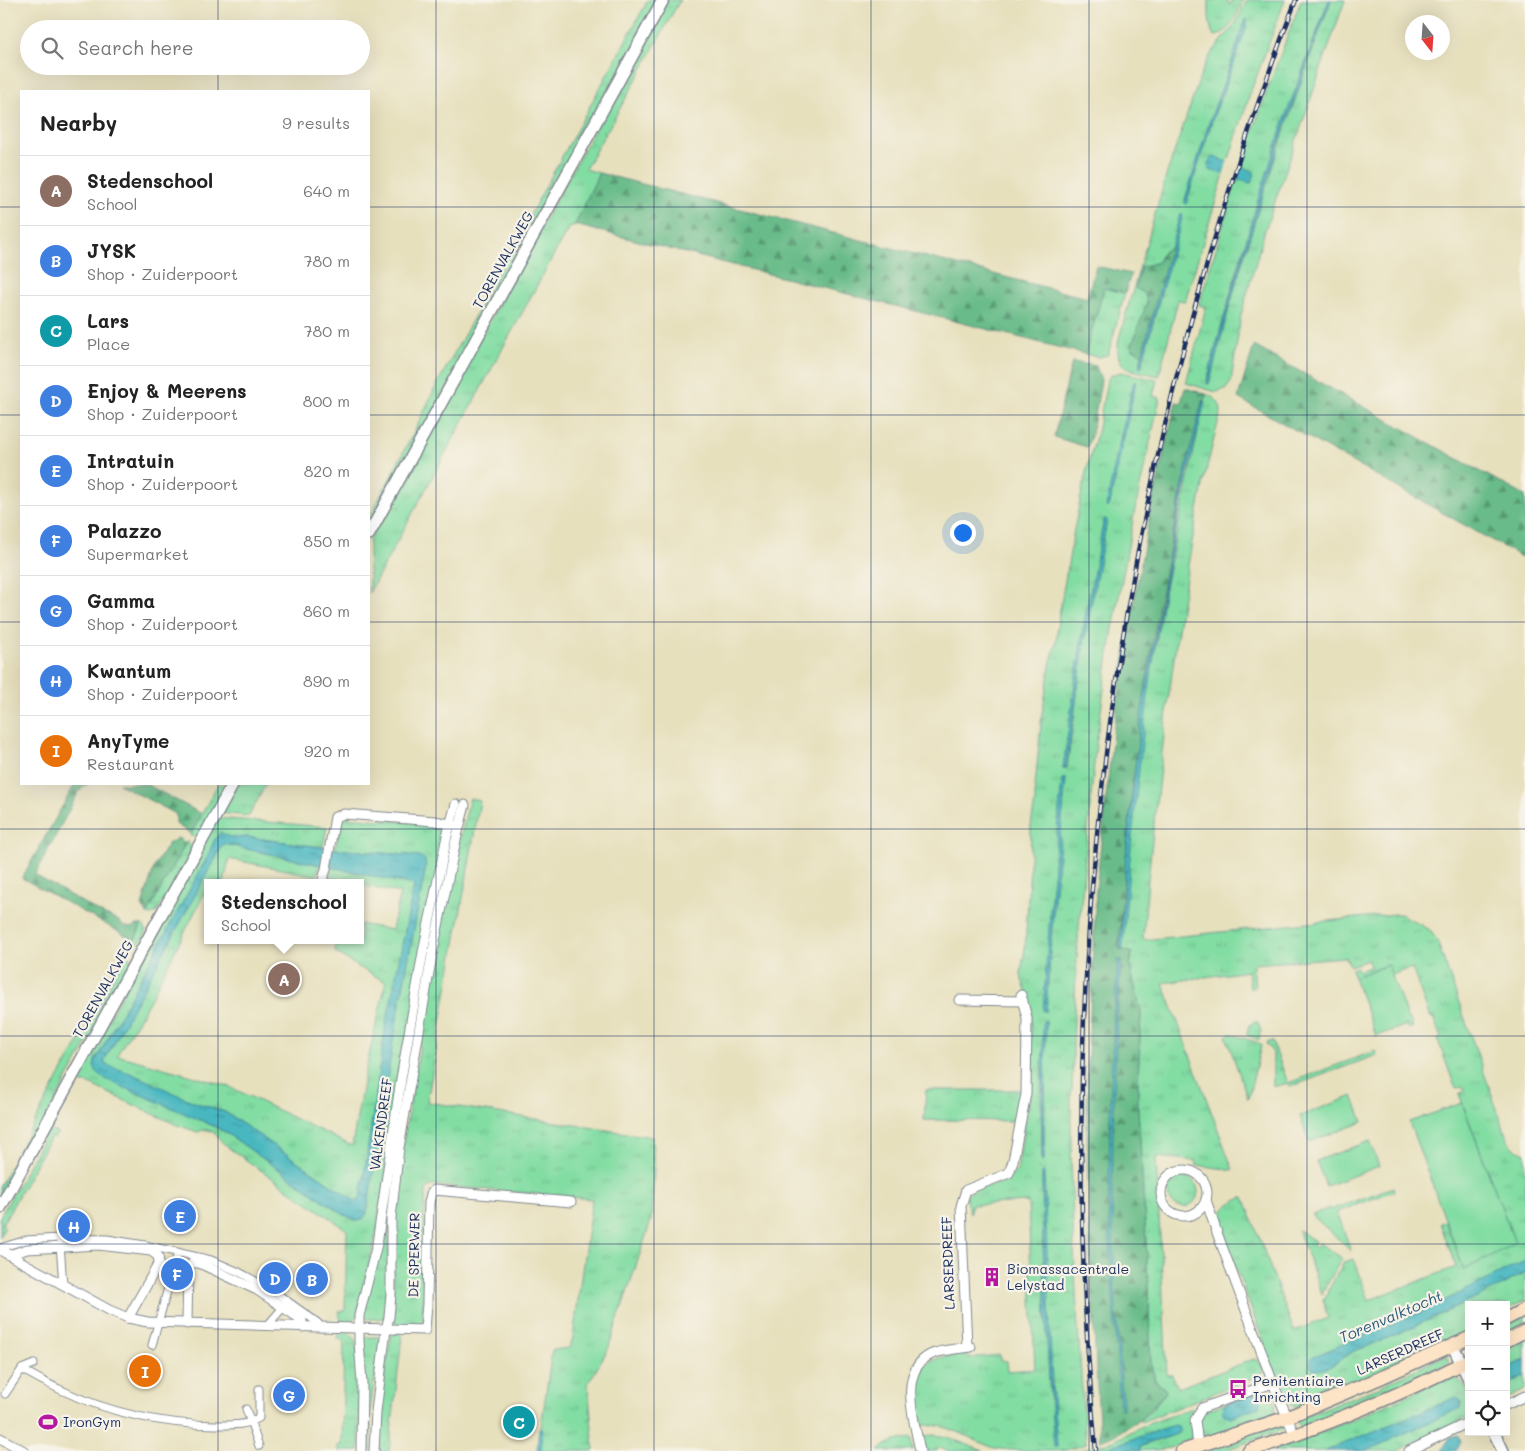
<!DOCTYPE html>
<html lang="en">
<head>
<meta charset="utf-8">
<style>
	body { margin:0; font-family:Mali,sans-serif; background:#f6f6f6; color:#222 }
	.controls { position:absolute; right:15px; bottom:15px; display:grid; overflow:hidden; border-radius:0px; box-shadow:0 5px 20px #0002 }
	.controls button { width:45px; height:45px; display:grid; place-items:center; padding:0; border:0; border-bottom:1px solid #e0e0e0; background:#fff; color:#222; font:25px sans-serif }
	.compass { position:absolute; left:1405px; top:15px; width:45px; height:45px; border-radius:50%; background:#fff; box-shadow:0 5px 20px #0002; rotate:163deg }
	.you { position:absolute; left:962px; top:532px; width:18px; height:18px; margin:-12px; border:4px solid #fff; border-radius:50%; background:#1a73e8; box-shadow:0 0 0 8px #1a73e833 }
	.badge { display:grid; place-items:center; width:32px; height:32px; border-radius:50%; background:#ea580c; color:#fff; font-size:16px; font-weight:700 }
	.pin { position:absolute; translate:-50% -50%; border:2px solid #fff; box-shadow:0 1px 5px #0006 }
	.popup { position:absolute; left:204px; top:879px; width:160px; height:65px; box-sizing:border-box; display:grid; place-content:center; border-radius:0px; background:#fff; filter:drop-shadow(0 1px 4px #0005); font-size:16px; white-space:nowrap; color:#767676 }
	.popup b { font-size:19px; color:#222 }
	.popup::after { content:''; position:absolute; left:50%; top:100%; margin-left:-10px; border:10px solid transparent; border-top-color:#fff }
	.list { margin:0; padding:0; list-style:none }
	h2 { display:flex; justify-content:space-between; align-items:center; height:65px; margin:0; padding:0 20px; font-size:21px }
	h2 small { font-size:16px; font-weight:400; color:#767676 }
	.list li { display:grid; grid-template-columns:32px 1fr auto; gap:15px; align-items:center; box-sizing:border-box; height:70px; padding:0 20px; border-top:1px solid #e0e0e0 }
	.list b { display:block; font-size:19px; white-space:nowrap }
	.list p { margin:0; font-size:16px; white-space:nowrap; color:#767676 }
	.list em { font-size:16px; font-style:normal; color:#767676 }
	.icon { flex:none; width:28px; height:28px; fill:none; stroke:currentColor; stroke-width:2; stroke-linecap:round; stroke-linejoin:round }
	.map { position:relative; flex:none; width:1525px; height:1451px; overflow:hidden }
	.search { position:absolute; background:#fff; box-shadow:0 5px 20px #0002; left:20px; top:20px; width:350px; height:55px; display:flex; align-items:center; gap:12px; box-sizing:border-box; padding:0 18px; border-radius:28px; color:#767676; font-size:19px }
	.panel { position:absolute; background:#fff; box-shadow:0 5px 20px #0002; left:20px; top:90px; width:350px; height:695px; border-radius:0px }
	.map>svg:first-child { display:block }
	.grass { fill:url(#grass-tufts); stroke:#4e8680; fill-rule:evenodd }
	.forest { fill:url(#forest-firs); stroke:#427674; fill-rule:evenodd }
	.pitch { fill:#82dda3; stroke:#4e8680 }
	.water { fill:url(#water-ripples); stroke:#32738f; fill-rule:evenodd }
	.pier { fill:#e7e0bd }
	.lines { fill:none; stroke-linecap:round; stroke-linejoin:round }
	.pedestrian-casing { stroke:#81888e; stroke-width:9 }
	.minor-casing { stroke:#81888e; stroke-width:11 }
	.tertiary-casing { stroke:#81888e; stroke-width:14 }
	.secondary-casing { stroke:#81888e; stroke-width:15 }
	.pedestrian { stroke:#fff; stroke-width:7 }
	.minor { stroke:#fff; stroke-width:9 }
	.tertiary { stroke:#fff; stroke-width:11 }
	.secondary { stroke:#fee4c6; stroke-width:12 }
	.rail-casing { stroke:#1b2f5e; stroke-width:4.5 }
	.rail { stroke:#f7f3e8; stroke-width:2.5; stroke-dasharray:8; stroke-linecap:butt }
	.grid { fill:none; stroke:#1b2f5e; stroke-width:1; stroke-opacity:0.55 }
	.labels { text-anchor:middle; stroke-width:4.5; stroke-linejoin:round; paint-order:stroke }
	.street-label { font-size:14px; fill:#1b2f5e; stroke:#f7f3e8 }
	.poi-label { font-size:14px; fill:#1b2f5e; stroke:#f7f3e8; text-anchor:start }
	.water-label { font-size:15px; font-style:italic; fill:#28587b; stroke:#f7f3e8 }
</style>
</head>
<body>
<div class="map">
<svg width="1525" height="1451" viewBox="0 0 1525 1451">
	<defs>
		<pattern id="grass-tufts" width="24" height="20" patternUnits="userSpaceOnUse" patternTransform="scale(1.25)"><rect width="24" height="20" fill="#82dda3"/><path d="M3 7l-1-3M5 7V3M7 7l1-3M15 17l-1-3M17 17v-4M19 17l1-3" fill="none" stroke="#70be8f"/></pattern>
		<pattern id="forest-firs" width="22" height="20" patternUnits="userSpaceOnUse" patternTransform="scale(1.25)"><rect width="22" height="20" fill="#69bc89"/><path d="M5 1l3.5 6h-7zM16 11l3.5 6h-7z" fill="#569973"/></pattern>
		<pattern id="water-ripples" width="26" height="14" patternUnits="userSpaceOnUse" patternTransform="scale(1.25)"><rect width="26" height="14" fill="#48b7c0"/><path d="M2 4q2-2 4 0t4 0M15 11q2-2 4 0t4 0" fill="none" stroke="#3b959f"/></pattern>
	</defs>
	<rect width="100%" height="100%" fill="#f7f3e8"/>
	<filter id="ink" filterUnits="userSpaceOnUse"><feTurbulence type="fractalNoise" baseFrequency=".02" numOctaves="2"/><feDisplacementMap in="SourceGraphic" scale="10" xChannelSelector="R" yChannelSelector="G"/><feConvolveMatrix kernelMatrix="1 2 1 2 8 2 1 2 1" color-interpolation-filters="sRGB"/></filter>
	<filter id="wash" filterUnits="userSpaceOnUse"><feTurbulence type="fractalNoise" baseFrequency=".0096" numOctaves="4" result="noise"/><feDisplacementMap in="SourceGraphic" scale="20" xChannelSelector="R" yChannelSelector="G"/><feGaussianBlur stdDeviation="1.12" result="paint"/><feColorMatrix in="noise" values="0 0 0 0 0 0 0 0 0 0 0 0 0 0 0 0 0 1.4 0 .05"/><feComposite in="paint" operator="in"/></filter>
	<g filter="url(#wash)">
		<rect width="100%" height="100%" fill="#e7e0bd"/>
		<g class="grass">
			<path d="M 648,0 L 660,0 L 369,531 L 369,518 L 419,422 L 434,390 Z"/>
			<path d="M 666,0 L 680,0 L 630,91 L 585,169 L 599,173 L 575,225 L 569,227 L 369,593 L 369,541 Z"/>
			<path d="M 1209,0 L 1228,0 L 1229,5 L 1232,3 L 1231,0 L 1243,0 C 1239,12 1228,36 1214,36 C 1208,25 1209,12 1209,0 Z"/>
			<path d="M 1247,0 L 1285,0 L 1251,91 L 1228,162 L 1214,158 L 1210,170 L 1224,174 L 1185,301 L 1178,300 L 1159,376 C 1132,369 1113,373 1119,338 L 1167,173 L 1203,69 L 1211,54 L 1235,24 ZM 1245,20 L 1246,29 L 1212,121 L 1186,203 L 1184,203 L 1210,120 L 1233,58 ZM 1180,215 L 1182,216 L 1141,368 L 1139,367 L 1142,355 L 1138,351 L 1133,349 L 1132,345 L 1147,303 L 1147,297 L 1143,292 L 1152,264 L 1158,262 L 1163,252 L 1171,247 Z"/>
			<path d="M 1301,0 L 1329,0 C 1281,125 1240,251 1207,380 L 1210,381 C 1242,251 1285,125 1331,0 L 1345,0 L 1264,233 L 1241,315 L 1231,382 L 1226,389 L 1216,392 L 1186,383 L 1206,307 L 1199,305 L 1237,179 L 1250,183 L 1252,182 L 1254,176 L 1253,172 L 1241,166 L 1265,96 Z"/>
			<path d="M 1104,288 L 1125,293 L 1108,355 L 1098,357 L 1085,354 Z"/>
			<path d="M 1121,372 L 1157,380 L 1153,396 L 1160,398 L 1135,509 L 1112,634 L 1095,752 L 1078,938 L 1074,1016 L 1072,1091 L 1071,1091 C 1070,1208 1077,1327 1086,1444 C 1077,1447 1068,1450 1060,1451 C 1046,1451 1007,1451 995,1448 C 969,1440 948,1421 919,1426 C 915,1404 906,1371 933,1360 C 943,1356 956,1356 967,1354 L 970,1358 L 1000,1355 L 1000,1360 L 1007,1361 L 1008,1371 L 1035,1369 L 1028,1202 L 971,1205 L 971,1212 L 970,1213 L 966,1201 L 967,1195 L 977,1188 L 1004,1183 L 1017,1171 L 1030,1092 L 1031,1012 L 1030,1002 L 1022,980 L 1021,973 L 1025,948 L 1030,866 L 1031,825 L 1035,802 L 1035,787 L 1042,714 L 1051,661 L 1056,643 L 1058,620 L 1074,530 L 1087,468 L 1097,433 L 1107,381 L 1111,375 ZM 1136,381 L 1109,507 L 1107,507 L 1121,436 ZM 1104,519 L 1107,520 L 1085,637 L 1067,768 L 1063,768 L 1082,635 ZM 1062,779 L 1066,779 L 1054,899 L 1046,1011 L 1044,1011 L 1051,899 ZM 1044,1021 L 1046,1021 L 1044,1160 L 1042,1161 L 1041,1092 ZM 1042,1172 L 1052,1385 L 1057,1446 L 1055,1447 L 1049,1385 L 1043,1247 Z"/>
			<path d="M 1206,394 C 1215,398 1221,402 1221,412 C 1195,505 1182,600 1169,695 C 1159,777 1149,858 1143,940 L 1396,914 L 1401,914 L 1431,931 L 1437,941 L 1508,1140 L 1514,1148 L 1525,1153 L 1525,1261 L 1459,1294 L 1386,1327 L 1333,1365 L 1354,1351 L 1372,1345 L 1419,1324 L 1477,1298 L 1525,1273 L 1525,1300 L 1506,1311 L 1506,1305 L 1469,1305 L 1469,1330 L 1418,1355 L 1299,1407 L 1292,1405 L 1285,1399 L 1218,1220 C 1223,1207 1231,1202 1244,1197 L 1294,1331 L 1328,1318 L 1323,1300 L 1344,1262 L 1354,1259 L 1369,1300 L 1456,1267 L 1440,1223 L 1445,1221 L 1464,1270 L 1515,1243 L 1459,1094 L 1465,1091 L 1463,1086 L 1457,1088 L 1455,1087 L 1438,1040 L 1441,1038 L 1433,1017 L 1430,1018 L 1412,968 L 1391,975 L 1387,965 L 1354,977 L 1351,969 L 1357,967 L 1359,971 L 1370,967 L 1368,960 L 1350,966 L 1346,957 L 1253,964 L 1255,987 L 1250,988 L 1248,971 L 1163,983 L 1233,1170 L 1196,1165 L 1196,1161 L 1156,1157 L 1167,1375 L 1172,1375 L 1178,1388 L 1254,1359 L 1260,1362 L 1263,1369 L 1262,1374 L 1141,1422 L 1140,1420 L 1151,1410 L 1166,1392 L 1165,1389 L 1156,1382 L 1151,1365 L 1147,1257 L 1138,1109 L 1138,1078 L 1141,1012 L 1130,967 L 1132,953 L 1122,949 L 1133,812 L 1145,712 L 1164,593 Z"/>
			<path d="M 218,784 L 230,784 L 199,837 L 190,836 Z"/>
			<path d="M 235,784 L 266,784 L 249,816 L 221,813 Z"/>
			<path d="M 470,798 L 480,801 L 427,1102 L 652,1137 L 654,1169 L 651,1221 L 608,1349 L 588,1384 L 594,1451 L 541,1451 L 543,1429 L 541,1428 L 552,1350 L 570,1348 L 573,1337 L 592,1199 L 433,1185 L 427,1188 L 426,1191 L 424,1218 L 423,1320 L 421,1324 C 414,1328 398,1327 393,1320 L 394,1227 L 400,1161 L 445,901 Z"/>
			<path d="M 346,817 L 429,824 C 438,828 441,834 443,844 L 375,1240 L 356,1317 L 349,1323 L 343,1323 L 339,1316 L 339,1311 L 345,1311 L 347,1230 L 239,1155 C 234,1151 226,1147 222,1142 C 215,1133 209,1126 198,1132 L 177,1125 L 87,1083 L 79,1083 L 75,1091 L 72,1090 L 72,1087 L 217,818 L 327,827 L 323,847 L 247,837 L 233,838 L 224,835 L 221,833 L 215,839 L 207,858 L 95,1061 L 94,1067 L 225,1132 L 343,1214 L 358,1221 L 363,1219 L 393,1041 L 426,866 L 419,856 L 335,849 L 342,819 Z"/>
			<path d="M 187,841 L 190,845 L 191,853 L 156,913 L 151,915 L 147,914 Z"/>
			<path d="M 224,844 L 320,865 L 317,876 L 229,859 L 224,883 L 208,883 L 208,895 L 204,894 L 150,1000 L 117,1055 L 228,1086 L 352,1146 L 364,1077 L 386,982 L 357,966 L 335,952 L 337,940 L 360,940 L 360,924 L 392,930 L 400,893 L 360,885 L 360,883 L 351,883 L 329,878 L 332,867 L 415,885 L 385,1030 L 361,1196 L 359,1200 L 355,1201 L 225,1112 L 194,1102 L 106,1065 L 104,1061 L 221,848 Z"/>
			<path d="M 142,924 C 150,931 143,941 135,945 L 133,944 Z"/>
			<path d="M 126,955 L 130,957 L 132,963 L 0,1200 L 0,1185 Z"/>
			<path d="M 1257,1021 L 1261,1031 L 1259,1040 L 1247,1035 L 1249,1025 Z"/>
			<path d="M 1231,1034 L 1259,1043 L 1261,1046 L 1248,1099 L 1226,1036 Z"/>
			<path d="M 1272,1041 L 1288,1083 L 1375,1051 L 1377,1055 L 1290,1087 L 1288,1083 L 1273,1087 L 1273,1053 L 1266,1043 Z"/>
			<path d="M 926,1090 L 1022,1090 L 1022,1093 L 1016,1121 L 924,1120 Z"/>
			<path d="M 52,1131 L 58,1133 L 54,1138 L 51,1137 L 2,1225 L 5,1227 L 0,1237 L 0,1217 L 46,1134 Z"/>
			<circle cx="1183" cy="1192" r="15"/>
			<path d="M 1393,1187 L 1394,1191 L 1337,1212 L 1351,1251 L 1312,1215 L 1329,1208 L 1330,1210 Z"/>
			<path d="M 388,1204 L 389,1259 L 385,1317 C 380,1320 369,1320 363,1317 Z"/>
			<path d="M 1298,1230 L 1315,1241 L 1313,1245 L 1316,1247 L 1319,1243 L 1342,1258 L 1322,1294 Z"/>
			<path d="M 1525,1314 L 1525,1325 L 1506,1335 L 1506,1325 Z"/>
			<path d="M 339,1332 L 350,1333 L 355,1339 L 359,1363 L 359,1451 L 338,1451 L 338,1446 L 342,1445 L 344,1340 L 338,1339 Z"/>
			<path d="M 394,1332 L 400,1334 L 402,1336 L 389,1451 L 377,1451 L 382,1393 L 390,1341 L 391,1335 Z"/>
			<path d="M 366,1337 L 378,1337 L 381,1340 L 370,1409 L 372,1451 L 364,1451 L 363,1339 Z"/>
			<path d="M 1525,1338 L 1525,1359 L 1506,1369 L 1506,1349 Z"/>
			<path d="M 1444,1356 L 1449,1358 L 1449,1363 L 1447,1364 L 1339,1413 L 1301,1428 L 1297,1419 L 1374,1389 Z"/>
			<path d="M 1451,1375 C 1472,1386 1469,1396 1469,1417 L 1397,1451 L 1366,1451 L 1460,1408 L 1461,1401 L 1457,1397 L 1326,1451 L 1271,1451 C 1332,1429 1392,1404 1451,1375 Z"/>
			<path d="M 1525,1375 L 1525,1390 L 1506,1399 L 1506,1386 Z"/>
			<path d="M 1264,1390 C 1276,1394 1276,1405 1275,1416 L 1203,1440 C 1198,1428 1197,1418 1209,1409 Z"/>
			<path d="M 1192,1408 L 1194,1409 L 1191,1419 L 1192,1437 C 1181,1451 1144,1451 1125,1451 L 1135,1448 L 1136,1451 L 1140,1450 L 1139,1447 L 1177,1434 L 1174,1425 L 1098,1451 L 1078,1451 L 1114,1441 L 1140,1427 Z"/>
			<path d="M 1280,1424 L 1282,1430 L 1223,1451 L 1203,1451 Z"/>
			<path d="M 935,1435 L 947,1437 L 983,1451 L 946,1451 L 941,1448 L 936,1449 L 937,1451 L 924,1451 L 921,1436 Z"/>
			<path d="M 912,1438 L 913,1451 L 879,1451 C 888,1441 899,1440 912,1438 Z"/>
		</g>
		<g class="forest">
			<path d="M 599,173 L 1087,298 L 1096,266 L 1131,274 L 1125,293 L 1104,288 L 1085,354 L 575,225 Z"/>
			<path d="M 1171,247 L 1142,355 L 1138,351 L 1133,349 L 1132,345 L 1147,303 C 1146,294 1142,292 1135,288 L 1141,267 L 1158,262 L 1163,252 Z"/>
			<path d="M 1254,346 L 1525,496 L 1525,559 L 1238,398 Z"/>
			<path d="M 1072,362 L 1096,366 L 1101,380 L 1092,433 L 1087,447 L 1054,437 Z"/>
			<path d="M 1185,388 L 1206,394 L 1204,401 L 1202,402 C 1174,520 1150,639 1136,760 C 1128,821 1124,883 1119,945 L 1120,949 L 1132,953 L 1130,967 L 1141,1012 L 1138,1078 L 1138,1109 L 1147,1257 L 1151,1365 L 1156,1382 L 1165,1389 L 1166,1392 L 1140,1420 L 1129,1425 L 1116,1435 L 1100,1441 L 1089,1232 L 1087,1121 L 1088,1057 L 1096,890 L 1113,733 L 1128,636 L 1150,512 L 1176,402 L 1181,403 ZM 1121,961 C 1115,1043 1111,1125 1112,1208 C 1112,1275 1118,1342 1121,1409 L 1109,1209 L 1110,1127 L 1114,1010 Z"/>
			<path d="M 75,784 L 88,784 L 79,791 L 35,875 L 99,912 L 119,921 L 124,926 L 131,928 L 136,925 L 141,925 L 134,940 L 22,878 Z"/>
			<path d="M 119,784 L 146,784 L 202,814 L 191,834 L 176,824 L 176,814 Z"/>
			<path d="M 178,838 L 186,843 L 147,914 L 142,906 L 154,867 L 168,844 Z"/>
		</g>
		<g class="pitch">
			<path d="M 1388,965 L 1408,1020 L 1410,1020 L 1413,1027 L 1408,1029 L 1407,1025 L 1376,1036 L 1354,977 Z"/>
			<path d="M 1353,1096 L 1363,1122 L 1309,1142 L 1300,1116 Z"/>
			<path d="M 1462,1103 L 1515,1243 L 1464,1270 L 1409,1122 Z"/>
			<path d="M 1370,1141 L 1379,1166 L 1326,1186 L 1316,1161 Z"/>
		</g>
		<g class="water">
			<path d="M 1329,0 L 1331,0 C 1283,124 1242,251 1210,381 L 1209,384 L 1207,384 L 1216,347 L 1258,200 L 1286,115 Z"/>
			<path d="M 1245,19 L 1247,20 L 1246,29 L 1212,121 L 1186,204 L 1184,203 L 1210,120 L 1233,58 Z"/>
			<path d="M 1214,157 L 1250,170 L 1254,172 L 1254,176 L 1252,182 L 1250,183 L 1210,170 C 1207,165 1208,162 1211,158 Z"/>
			<path d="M 1180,215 L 1183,215 L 1153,321 L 1141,368 L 1139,367 L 1151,320 Z"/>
			<path d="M 1134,381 L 1136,381 L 1109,507 L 1106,507 L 1121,436 Z"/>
			<path d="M 1203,401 L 1204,401 L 1204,406 C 1158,582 1136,764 1123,945 L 1122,949 L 1120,949 L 1125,867 L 1136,759 L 1142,711 L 1169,555 L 1189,455 Z"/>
			<path d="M 1104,519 L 1107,520 L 1085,637 L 1066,768 L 1063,768 L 1082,635 Z"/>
			<path d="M 1062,779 L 1066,779 L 1054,899 L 1046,1011 L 1043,1011 L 1051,899 Z"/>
			<path d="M 221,832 C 228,839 237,838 247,837 L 335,849 L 419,856 L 425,860 L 426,866 L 393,1041 L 367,1213 L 363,1219 L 358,1221 L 343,1214 L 225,1132 L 214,1126 L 118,1085 C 108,1080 92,1075 95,1062 L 207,858 L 215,839 ZM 224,844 L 414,885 L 385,1030 L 361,1196 L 359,1200 L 355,1201 L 225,1112 L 194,1102 L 130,1073 L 106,1065 L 104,1061 L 221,848 Z"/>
			<path d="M 1118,960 L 1121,960 L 1117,1010 L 1113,1127 L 1112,1209 L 1115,1291 L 1123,1409 L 1120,1409 C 1117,1342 1110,1275 1109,1208 C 1109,1125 1112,1042 1118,960 Z"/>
			<path d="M 1043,1021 L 1046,1021 L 1044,1160 L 1042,1161 Z"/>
			<path d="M 1042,1172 L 1044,1172 L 1052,1385 L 1057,1447 L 1054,1447 C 1047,1355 1043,1263 1042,1172 Z"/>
			<path d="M 1525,1261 L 1525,1273 L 1477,1298 L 1372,1345 C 1365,1347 1358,1349 1352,1352 C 1339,1359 1328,1373 1312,1369 L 1310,1363 L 1312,1357 L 1426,1310 Z"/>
			<path d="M 1525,1359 L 1525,1375 L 1506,1386 L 1506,1369 Z"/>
			<path d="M 1253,1394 L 1261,1399 L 1260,1404 L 1258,1407 L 1231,1417 L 1224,1416 L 1223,1412 L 1224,1405 Z"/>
			<path d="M 1457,1397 L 1461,1401 L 1460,1408 L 1366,1451 L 1326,1451 Z"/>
			<path d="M 1174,1425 L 1178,1426 L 1179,1430 L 1177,1434 L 1140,1446 L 1140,1450 L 1136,1451 L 1135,1448 L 1125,1451 L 1098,1451 Z"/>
			<path d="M 539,1428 L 543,1429 L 541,1451 L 537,1451 Z"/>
			<path d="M 1458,1435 L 1461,1442 L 1456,1451 L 1442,1451 L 1450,1437 Z"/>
		</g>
		<path class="pier" d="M 1228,159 L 1242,164 L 1236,181 L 1223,177 Z"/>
	</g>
	<g filter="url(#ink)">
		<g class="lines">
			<g class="pedestrian-casing">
				<g id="pedestrian">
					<path d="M 60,1244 L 63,1285"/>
					<path d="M 0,1248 L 26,1240 L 60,1238 L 107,1239 L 145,1245 L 211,1260 L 239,1272 L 272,1290 L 318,1323 L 319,1327"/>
					<path d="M 267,1326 L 286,1304"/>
					<path d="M 152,1345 L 178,1252"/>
					<path d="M 22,1369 C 34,1377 47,1383 59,1389 C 109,1413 159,1424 215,1425 C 230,1425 246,1426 259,1418 L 259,1389"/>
					<path d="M 5,1394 L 22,1369 L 34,1364"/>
					<path d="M 246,1409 L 259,1446"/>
				</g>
			</g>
			<g class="minor-casing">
				<g id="minor">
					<path d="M 322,883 L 326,869 L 335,817 L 344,814 L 435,821 L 454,825"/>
					<path d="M 959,1000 L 1023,1001"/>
					<circle cx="1184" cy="1193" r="23"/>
					<path d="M 1206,1200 L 1216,1230 L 1273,1383 L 1295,1436"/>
					<path d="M 0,1250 L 109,1310 L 128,1318 L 148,1322 L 425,1330 L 427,1303 L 429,1202 L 431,1194 L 434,1190 L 571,1202"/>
					<path d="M 9,1255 L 27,1249 L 98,1245 L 151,1251 L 158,1256 L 159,1263 L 128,1318"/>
					<path d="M 187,1324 L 188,1268 L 192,1263 L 199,1263 L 257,1290 L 302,1320 L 302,1327"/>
					<path d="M 967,1347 L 961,1206 L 966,1190 L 1009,1173 L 1013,1161 L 1026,1094 L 1027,1018 L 1021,995"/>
					<path d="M 1506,1405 L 1525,1396"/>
					<path d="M 0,1438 L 24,1451"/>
					<path d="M 1198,1446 L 1195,1420 L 1202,1408 L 1273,1383"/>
					<path d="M 361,1451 L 362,1383 L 359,1341 L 359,1316 L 377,1244 L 401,1079 L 423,952 L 447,836 L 456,804"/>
					<path d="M 374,1451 L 376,1412 L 386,1329 L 389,1317 L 391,1294 L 391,1218 L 399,1148 L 432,955 L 456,840 L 465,805"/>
					<path d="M 920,1451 C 915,1422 897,1372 930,1355 C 937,1351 962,1348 971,1347"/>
					<path d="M 1409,1451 L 1469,1422"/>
				</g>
			</g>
			<g class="tertiary-casing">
				<g id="tertiary">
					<path d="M 369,534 L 663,0"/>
					<path d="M 0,1208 L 233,784"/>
					<path d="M 1453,1346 L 1469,1379"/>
					<path d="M 1494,1432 L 1503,1451"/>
				</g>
			</g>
			<g class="secondary-casing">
				<g id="secondary">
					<path d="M 1506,1319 L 1525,1309"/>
					<path d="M 1506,1341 L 1525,1331"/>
					<path d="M 1182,1451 L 1288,1417 L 1380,1378 L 1469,1338"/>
					<path d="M 1249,1451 C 1324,1426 1398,1396 1469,1360"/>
				</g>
			</g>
			<use href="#pedestrian" class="pedestrian"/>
			<use href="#minor" class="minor"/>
			<use href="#tertiary" class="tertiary"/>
			<use href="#secondary" class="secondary"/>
			<g class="rail-casing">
				<path id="rail" d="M 1096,1451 C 1048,960 1118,460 1296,0"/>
			</g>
			<use href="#rail" class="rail"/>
		</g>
	</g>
	<path class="grid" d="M 218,0 L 218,29M 436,0 L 436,1451M 654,0 L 654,1451M 871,0 L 871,1451M 1089,0 L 1089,1451M 1307,0 L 1307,1451M 218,66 L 218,91M 0,207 L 21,207M 369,207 L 1525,207M 0,415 L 21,415M 369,415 L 1525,415M 0,622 L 21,622M 369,622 L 1525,622M 218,784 L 218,1451M 0,829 L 1525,829M 0,1036 L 1525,1036M 0,1244 L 1525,1244"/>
	<defs>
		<g id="building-bare" transform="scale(1.5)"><path d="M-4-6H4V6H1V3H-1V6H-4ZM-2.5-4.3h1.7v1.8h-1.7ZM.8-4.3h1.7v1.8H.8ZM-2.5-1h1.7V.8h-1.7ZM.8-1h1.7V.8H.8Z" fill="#b5179e" stroke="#f7f3e8" stroke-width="2.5" paint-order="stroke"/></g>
		<g id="bus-bare" transform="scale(1.5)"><path d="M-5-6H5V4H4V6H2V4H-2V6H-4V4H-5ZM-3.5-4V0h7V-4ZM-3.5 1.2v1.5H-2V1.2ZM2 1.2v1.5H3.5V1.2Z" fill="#b5179e" stroke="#f7f3e8" stroke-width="2.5" paint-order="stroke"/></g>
		<g id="stadium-bare" transform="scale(1.5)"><path d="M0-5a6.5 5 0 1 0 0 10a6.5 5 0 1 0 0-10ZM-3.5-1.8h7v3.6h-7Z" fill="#b5179e" stroke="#f7f3e8" stroke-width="2.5" paint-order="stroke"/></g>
	</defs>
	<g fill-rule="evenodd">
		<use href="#building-bare" x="992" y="1277"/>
		<use href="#bus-bare" x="1238" y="1389"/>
		<use href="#stadium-bare" x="48" y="1422"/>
	</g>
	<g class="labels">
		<g class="street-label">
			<text transform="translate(503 260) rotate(-61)" y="5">TORENVALKWEG</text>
			<text transform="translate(103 989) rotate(-61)" y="5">TORENVALKWEG</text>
			<text transform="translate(381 1124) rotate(-82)" y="5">VALKENDREEF</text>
			<text transform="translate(414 1255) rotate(-89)" y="5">DE SPERWER</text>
			<text transform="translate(948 1263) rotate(-92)" y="5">LARSERDREEF</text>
			<text transform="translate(1400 1352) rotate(-24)" y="5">LARSERDREEF</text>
		</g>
		<g class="poi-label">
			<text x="1007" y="1274">Biomassacentrale<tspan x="1007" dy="16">Lelystad</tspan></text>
			<text x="1253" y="1386">Penitentiaire<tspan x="1253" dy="16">Inrichting</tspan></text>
			<text x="63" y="1427">IronGym</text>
		</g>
		<g class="water-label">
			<text transform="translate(1391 1317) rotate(-23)" y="5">Torenvalktocht</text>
		</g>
	</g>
</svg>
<div class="controls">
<button>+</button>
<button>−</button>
<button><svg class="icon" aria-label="locate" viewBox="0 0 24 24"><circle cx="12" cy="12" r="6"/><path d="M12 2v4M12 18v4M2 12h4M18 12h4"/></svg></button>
</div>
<svg class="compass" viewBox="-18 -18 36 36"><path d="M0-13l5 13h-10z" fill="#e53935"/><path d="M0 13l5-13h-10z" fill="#767676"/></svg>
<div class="you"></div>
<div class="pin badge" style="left:284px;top:979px;background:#8d6e63">A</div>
<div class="popup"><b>Stedenschool</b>School</div>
<div class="pin badge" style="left:312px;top:1279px;background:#3f7fe0">B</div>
<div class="pin badge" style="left:519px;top:1422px;background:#0f9aa8">C</div>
<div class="pin badge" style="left:275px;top:1278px;background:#3f7fe0">D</div>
<div class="pin badge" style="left:180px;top:1216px;background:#3f7fe0">E</div>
<div class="pin badge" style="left:177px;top:1274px;background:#3f7fe0">F</div>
<div class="pin badge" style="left:289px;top:1395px;background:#3f7fe0">G</div>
<div class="pin badge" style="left:74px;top:1226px;background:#3f7fe0">H</div>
<div class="pin badge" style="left:145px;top:1371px;background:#e8710a">I</div>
<div class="search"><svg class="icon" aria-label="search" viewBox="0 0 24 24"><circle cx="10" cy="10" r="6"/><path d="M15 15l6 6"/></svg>Search here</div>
<section class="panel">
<h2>Nearby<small>9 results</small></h2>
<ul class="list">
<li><span class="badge" style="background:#8d6e63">A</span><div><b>Stedenschool</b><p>School</p></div><em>640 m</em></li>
<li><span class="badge" style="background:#3f7fe0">B</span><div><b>JYSK</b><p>Shop · Zuiderpoort</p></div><em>780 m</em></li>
<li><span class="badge" style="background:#0f9aa8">C</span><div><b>Lars</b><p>Place</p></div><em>780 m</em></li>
<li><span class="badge" style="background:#3f7fe0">D</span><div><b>Enjoy &amp; Meerens</b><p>Shop · Zuiderpoort</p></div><em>800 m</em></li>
<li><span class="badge" style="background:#3f7fe0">E</span><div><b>Intratuin</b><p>Shop · Zuiderpoort</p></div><em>820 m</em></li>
<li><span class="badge" style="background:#3f7fe0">F</span><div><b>Palazzo</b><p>Supermarket</p></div><em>850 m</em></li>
<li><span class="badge" style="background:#3f7fe0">G</span><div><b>Gamma</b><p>Shop · Zuiderpoort</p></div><em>860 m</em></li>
<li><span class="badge" style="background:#3f7fe0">H</span><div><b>Kwantum</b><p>Shop · Zuiderpoort</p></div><em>890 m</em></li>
<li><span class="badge" style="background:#e8710a">I</span><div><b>AnyTyme</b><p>Restaurant</p></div><em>920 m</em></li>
</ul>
</section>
</div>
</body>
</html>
